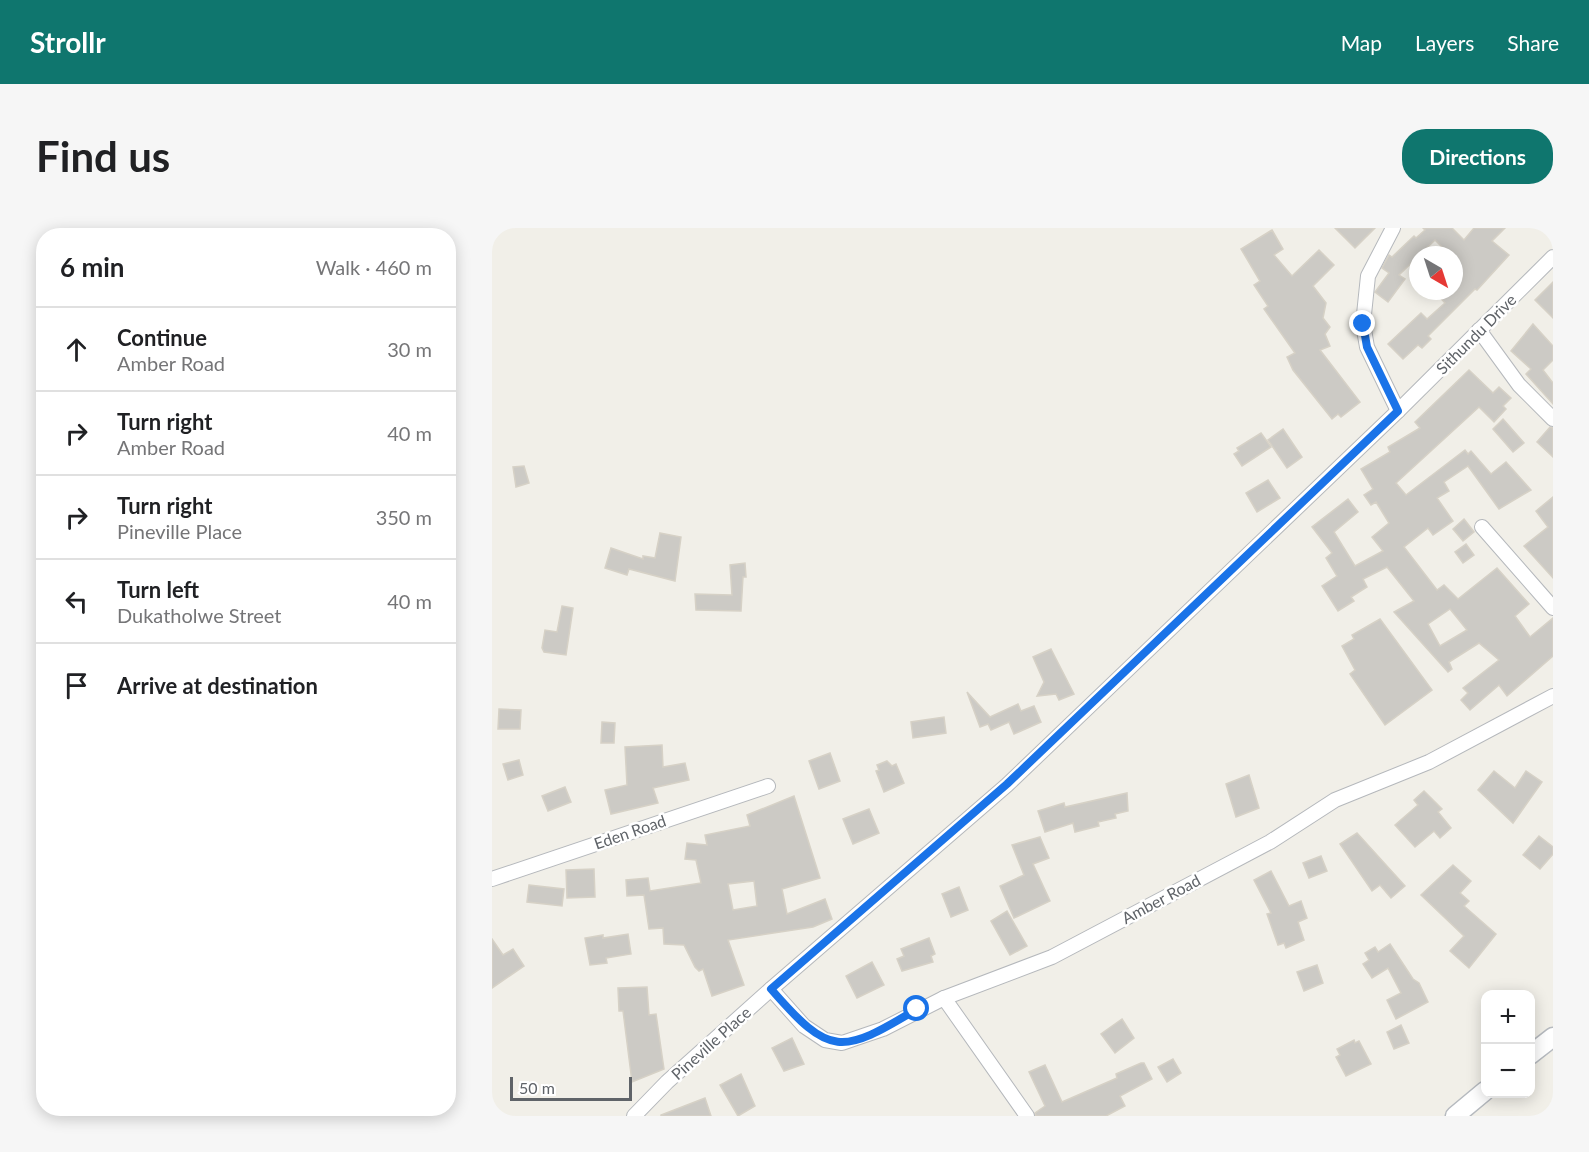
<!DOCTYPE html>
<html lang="en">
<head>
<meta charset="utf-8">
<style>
	body { margin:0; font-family:Lato,sans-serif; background:#f6f6f6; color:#202124 }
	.controls { position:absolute; right:18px; bottom:18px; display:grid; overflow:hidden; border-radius:12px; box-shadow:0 3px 15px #0003 }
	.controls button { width:54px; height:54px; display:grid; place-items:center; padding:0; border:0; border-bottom:2px solid #e0e0e0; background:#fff; color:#202124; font:30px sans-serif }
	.compass { position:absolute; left:917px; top:18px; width:54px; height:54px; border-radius:50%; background:#fff; box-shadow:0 3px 15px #0003; rotate:141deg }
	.scale { position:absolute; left:18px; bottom:15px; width:122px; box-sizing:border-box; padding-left:6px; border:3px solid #5f6368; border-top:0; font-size:16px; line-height:21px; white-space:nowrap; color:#5f6368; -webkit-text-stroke:4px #fff; paint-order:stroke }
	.stop { position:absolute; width:18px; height:18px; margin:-14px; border:4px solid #1a73e8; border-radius:50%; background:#fff }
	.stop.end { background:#1a73e8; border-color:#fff; box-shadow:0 2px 6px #0008 }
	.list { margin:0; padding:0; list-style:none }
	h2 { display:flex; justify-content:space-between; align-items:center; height:78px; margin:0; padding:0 24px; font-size:26px }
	h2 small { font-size:20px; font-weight:400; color:#757577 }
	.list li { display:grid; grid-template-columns:39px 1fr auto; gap:18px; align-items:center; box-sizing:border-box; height:84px; padding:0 24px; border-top:2px solid #e0e0e0 }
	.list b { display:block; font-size:22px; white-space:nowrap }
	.list p { margin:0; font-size:20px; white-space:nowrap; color:#757577 }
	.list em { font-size:20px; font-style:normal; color:#757577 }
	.icon { flex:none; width:33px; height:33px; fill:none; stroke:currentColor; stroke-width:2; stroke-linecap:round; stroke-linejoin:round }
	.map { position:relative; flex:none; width:1061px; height:888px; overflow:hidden; border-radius:24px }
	header { display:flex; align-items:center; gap:36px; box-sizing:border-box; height:84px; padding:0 30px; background:#0f766e; color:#fff }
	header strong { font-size:28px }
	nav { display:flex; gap:33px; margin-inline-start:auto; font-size:21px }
	.intro { display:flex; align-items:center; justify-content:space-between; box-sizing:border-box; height:144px; padding:0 36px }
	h1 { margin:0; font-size:42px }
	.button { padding:15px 27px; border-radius:24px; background:#0f766e; color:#fff; font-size:21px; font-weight:700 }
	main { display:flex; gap:36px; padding:0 36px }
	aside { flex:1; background:#fff; border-radius:24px; box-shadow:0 3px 15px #0003 }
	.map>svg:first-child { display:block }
	.building { fill:#cccac5; stroke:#d6d1c6; stroke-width:1.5; fill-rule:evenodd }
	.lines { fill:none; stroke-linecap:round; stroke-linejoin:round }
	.street-casing { stroke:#b5b8bc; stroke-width:16 }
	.secondary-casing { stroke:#b6babf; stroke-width:21 }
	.street { stroke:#fff; stroke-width:14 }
	.secondary { stroke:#fff; stroke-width:18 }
	.route { stroke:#1a73e8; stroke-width:8 }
	.labels { text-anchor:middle; stroke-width:5; stroke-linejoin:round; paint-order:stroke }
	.street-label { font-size:16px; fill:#5f6368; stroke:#fff }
</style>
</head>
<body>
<header>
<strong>Strollr</strong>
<nav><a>Map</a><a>Layers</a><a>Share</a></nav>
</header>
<div class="intro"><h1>Find us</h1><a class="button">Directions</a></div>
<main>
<aside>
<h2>6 min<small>Walk · 460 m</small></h2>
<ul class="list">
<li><svg class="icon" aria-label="ahead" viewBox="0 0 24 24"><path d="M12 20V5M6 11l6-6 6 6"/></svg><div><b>Continue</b><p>Amber Road</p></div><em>30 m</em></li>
<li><svg class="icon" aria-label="right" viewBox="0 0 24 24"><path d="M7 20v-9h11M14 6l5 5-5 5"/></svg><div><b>Turn right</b><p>Amber Road</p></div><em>40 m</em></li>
<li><svg class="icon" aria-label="right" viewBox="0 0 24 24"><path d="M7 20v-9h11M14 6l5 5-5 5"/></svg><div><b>Turn right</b><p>Pineville Place</p></div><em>350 m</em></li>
<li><svg class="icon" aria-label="left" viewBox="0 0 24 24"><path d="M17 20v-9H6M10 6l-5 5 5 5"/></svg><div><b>Turn left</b><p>Dukatholwe Street</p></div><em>40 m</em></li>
<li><svg class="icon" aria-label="arrive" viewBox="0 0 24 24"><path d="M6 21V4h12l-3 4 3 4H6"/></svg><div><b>Arrive at destination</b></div></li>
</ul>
</aside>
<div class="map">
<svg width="1061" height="888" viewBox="0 0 1061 888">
	<rect width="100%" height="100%" fill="#f1efe8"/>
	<g class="building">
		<path d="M 843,0 L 883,0 L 863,20 Z"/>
		<path d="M 931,0 L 960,0 L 972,12 L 982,0 L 1013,0 L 1000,13 L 1017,27 L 985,62 L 983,61 L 936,108 L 939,111 L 930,120 L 926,117 L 911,131 L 896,116 L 929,85 L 935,91 L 953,75 L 942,63 L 962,63 L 962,27 L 958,27 L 943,12 L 907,47 L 913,51 L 896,74 L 883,64 L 897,45 L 890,40 L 897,27 L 900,29 L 922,8 L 924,10 L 933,2 Z"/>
		<path d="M 780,2 L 791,21 L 782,27 L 800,48 L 827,22 L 842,37 L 821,58 L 834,75 L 831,90 L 838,99 L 833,106 L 838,118 L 828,122 L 868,174 L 849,189 L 846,186 L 840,191 L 801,142 L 795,129 L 803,125 L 772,81 L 776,78 L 762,57 L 768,53 L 749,21 Z"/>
		<path d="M 1061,54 L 1061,90 L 1043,72 Z"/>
		<path d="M 1041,96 L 1061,118 L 1061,132 L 1051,142 L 1061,155 L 1061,176 L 1034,146 L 1039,141 L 1019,123 Z"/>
		<path d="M 977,142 L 1001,165 L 1007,159 L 1019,170 L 1011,178 L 1014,181 L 1002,194 L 987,179 L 904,255 L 914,267 L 973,222 L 976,226 L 979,223 L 999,246 L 1014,234 L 1039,262 L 1007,281 L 976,238 L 952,254 L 957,263 L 945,270 L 961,293 L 941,307 L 936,300 L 912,319 L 945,362 L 952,357 L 966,371 L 1005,340 L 1037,376 L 1023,388 L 1038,409 L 1061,390 L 1061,428 L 1015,468 L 1007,457 L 978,482 L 969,472 L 976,465 L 971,460 L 1007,432 L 987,415 L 957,434 L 960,441 L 956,444 L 902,384 L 922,373 L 895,339 L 871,351 L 875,359 L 859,369 L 862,373 L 846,383 L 830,358 L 845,348 L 834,330 L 840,325 L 820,299 L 856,271 L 866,284 L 842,304 L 863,338 L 891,323 L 880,309 L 897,295 L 884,274 L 879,277 L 872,267 L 881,261 L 869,241 L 898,224 L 896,219 L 928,200 L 923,194 ZM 958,381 L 975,402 L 948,418 L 936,396 Z"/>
		<path d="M 1011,191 L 1032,215 L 1021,224 L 1001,201 Z"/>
		<path d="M 1058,199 L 1061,200 L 1061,229 L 1045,214 Z"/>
		<path d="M 791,201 L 810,229 L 795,240 L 776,212 Z"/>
		<path d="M 769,205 L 779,219 L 750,238 L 742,226 L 747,223 L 745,220 Z"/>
		<path d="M 32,238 L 37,255 L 24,259 L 21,239 Z"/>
		<path d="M 776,252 L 788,270 L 765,284 L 754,265 Z"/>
		<path d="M 1061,269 L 1061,350 L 1032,318 L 1056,299 L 1044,283 Z"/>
		<path d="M 972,291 L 982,304 L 971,313 L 961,301 Z"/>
		<path d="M 168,305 L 189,309 L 183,353 L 137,341 L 135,347 L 113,340 L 119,320 L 151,331 L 151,328 L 163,330 Z"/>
		<path d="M 974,316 L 982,327 L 971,335 L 963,324 Z"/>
		<path d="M 253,335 L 254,349 L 251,349 L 249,383 L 204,382 L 203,366 L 240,367 L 238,337 Z"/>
		<path d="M 70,378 L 81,380 L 74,427 L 52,424 L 50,420 L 53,402 L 65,404 Z"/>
		<path d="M 888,391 L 940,462 L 893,497 L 858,446 L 863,442 L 850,418 L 862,411 L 860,407 Z"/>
		<path d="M 559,421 L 582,466 L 567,472 L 564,466 L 545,468 L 552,454 L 541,429 Z"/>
		<path d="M 475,464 L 498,489 L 526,476 L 529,483 L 542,478 L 549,494 L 522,506 L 517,494 L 499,502 L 496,496 L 488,499 Z"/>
		<path d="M 7,481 L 29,482 L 28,501 L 6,501 Z"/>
		<path d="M 452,489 L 454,505 L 421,510 L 419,494 Z"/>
		<path d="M 110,494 L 123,495 L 122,515 L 109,515 Z"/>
		<path d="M 170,517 L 171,539 L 193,535 L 197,552 L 161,560 L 166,575 L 119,586 L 113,562 L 135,557 L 133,519 Z"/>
		<path d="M 338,525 L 348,553 L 327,561 L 317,533 Z"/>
		<path d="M 27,532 L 31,547 L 16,552 L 11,536 Z"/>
		<path d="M 395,533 L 400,538 L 404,536 L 412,555 L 392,564 L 384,543 L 387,542 L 385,537 Z"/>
		<path d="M 1002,543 L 1023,560 L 1034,543 L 1050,554 L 1021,595 L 986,562 Z"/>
		<path d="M 757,547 L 767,580 L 744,589 L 734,556 Z"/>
		<path d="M 73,559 L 79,574 L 56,583 L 50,568 Z"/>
		<path d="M 932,563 L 950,581 L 946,584 L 959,600 L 948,610 L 942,603 L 923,619 L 903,597 L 926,577 L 922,572 Z"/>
		<path d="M 635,565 L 636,583 L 623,586 L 624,590 L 606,594 L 607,598 L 583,604 L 581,595 L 553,604 L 546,583 L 572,575 L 573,579 Z"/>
		<path d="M 302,568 L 328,650 L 290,661 L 295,686 L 333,671 L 340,691 L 321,699 L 236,712 L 252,757 L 220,768 L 211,741 L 207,743 L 203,739 L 192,717 L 172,716 L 171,700 L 157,701 L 152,667 L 135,668 L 134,652 L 156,650 L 158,663 L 209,655 L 204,632 L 193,631 L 195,615 L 215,617 L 213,607 L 258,598 L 255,587 ZM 262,653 L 265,678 L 241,682 L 236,656 Z"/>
		<path d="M 377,581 L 387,605 L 361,616 L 351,591 Z"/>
		<path d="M 865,605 L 913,658 L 899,670 L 888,657 L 880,663 L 848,616 Z"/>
		<path d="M 1047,608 L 1061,619 L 1061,626 L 1048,641 L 1031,627 Z"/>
		<path d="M 548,609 L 557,630 L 541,636 L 558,673 L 522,690 L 508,658 L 532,647 L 520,617 Z"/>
		<path d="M 829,628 L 835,643 L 817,650 L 811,635 Z"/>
		<path d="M 961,637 L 979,653 L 968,665 L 977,673 L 972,678 L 1004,706 L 977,740 L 958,723 L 972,708 L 929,667 Z"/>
		<path d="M 102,641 L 103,669 L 75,670 L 74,642 Z"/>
		<path d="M 779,643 L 797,678 L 809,673 L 815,690 L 806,694 L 812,712 L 794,720 L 792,715 L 786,717 L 775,686 L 779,685 L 762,652 Z"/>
		<path d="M 37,657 L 72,661 L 70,678 L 35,674 Z"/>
		<path d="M 467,659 L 476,682 L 459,689 L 450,666 Z"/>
		<path d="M 515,683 L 535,718 L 518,727 L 499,693 Z"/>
		<path d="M 136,706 L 139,726 L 114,730 L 115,735 L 98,737 L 93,710 L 111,707 L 111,710 Z"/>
		<path d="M 437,710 L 443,726 L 439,728 L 441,734 L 410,743 L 405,731 L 412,728 L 409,721 Z"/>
		<path d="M 0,711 L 11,727 L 21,721 L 32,738 L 0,760 Z"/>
		<path d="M 898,716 L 921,751 L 927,755 L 936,774 L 904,791 L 895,772 L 909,765 L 896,740 L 880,750 L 871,736 L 877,732 L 873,725 L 883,719 L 886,724 Z"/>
		<path d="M 380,734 L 392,757 L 365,770 L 354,748 Z"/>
		<path d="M 825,737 L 831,755 L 812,763 L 805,744 Z"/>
		<path d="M 155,759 L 157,787 L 164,786 L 172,841 L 140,854 L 131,783 L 127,783 L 126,760 Z"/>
		<path d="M 630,791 L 642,810 L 623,825 L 609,806 Z"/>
		<path d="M 909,797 L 917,815 L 902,821 L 895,804 Z"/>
		<path d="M 300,810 L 312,836 L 292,843 L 280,820 Z"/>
		<path d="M 862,812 L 863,815 L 867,813 L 879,836 L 854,848 L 844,829 L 848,827 L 845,821 Z"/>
		<path d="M 681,831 L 689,845 L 675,854 L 666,839 Z"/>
		<path d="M 649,835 L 652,835 L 660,851 L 628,868 L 633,878 L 614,888 L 544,888 L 543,885 L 553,878 L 537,844 L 553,837 L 570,874 L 625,850 L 624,846 Z"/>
		<path d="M 249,846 L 263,878 L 246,888 L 228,857 Z"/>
		<path d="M 213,870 L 219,888 L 169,888 L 169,887 Z"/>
	</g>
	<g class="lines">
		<g class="street-casing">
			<g id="street">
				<path d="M 901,0 L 876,48 L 871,96 L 875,119 L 906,183"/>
				<path d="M 987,102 L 1027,157 L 1061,191"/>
				<path d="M 990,299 L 1061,380"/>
				<path d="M 0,651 L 276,558"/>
				<path d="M 279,761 L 312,798 L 333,812 L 350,815 L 391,801 L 452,770 L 560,729 L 778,614 L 843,572 L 937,534 L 1061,468"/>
				<path d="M 452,770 L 535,888"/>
				<path d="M 142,888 L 175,854 L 279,761 L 515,557 L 906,183 L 1061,29"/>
			</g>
		</g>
		<g class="secondary-casing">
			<g id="secondary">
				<path d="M 1038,827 L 1061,809"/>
				<path d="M 963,888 L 993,863"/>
			</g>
		</g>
		<use href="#street" class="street"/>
		<use href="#secondary" class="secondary"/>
	</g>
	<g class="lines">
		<path class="route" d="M 425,781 C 349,827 338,829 279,761 L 515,556 L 906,183 L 875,119 L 871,96"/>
	</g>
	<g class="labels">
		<g class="street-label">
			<text transform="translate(984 106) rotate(-45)" y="6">Sithundu Drive</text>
			<text transform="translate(138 604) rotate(-19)" y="6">Eden Road</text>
			<text transform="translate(669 671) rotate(-28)" y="6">Amber Road</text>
			<text transform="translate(219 815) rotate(-42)" y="6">Pineville Place</text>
		</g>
	</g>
</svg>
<div class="controls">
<button>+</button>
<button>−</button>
</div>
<svg class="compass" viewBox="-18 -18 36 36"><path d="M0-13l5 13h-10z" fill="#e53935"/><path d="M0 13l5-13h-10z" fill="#757577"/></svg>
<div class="scale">50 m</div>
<div class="stop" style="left:425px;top:781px"></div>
<div class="stop end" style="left:871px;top:96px"></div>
</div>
</main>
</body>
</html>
